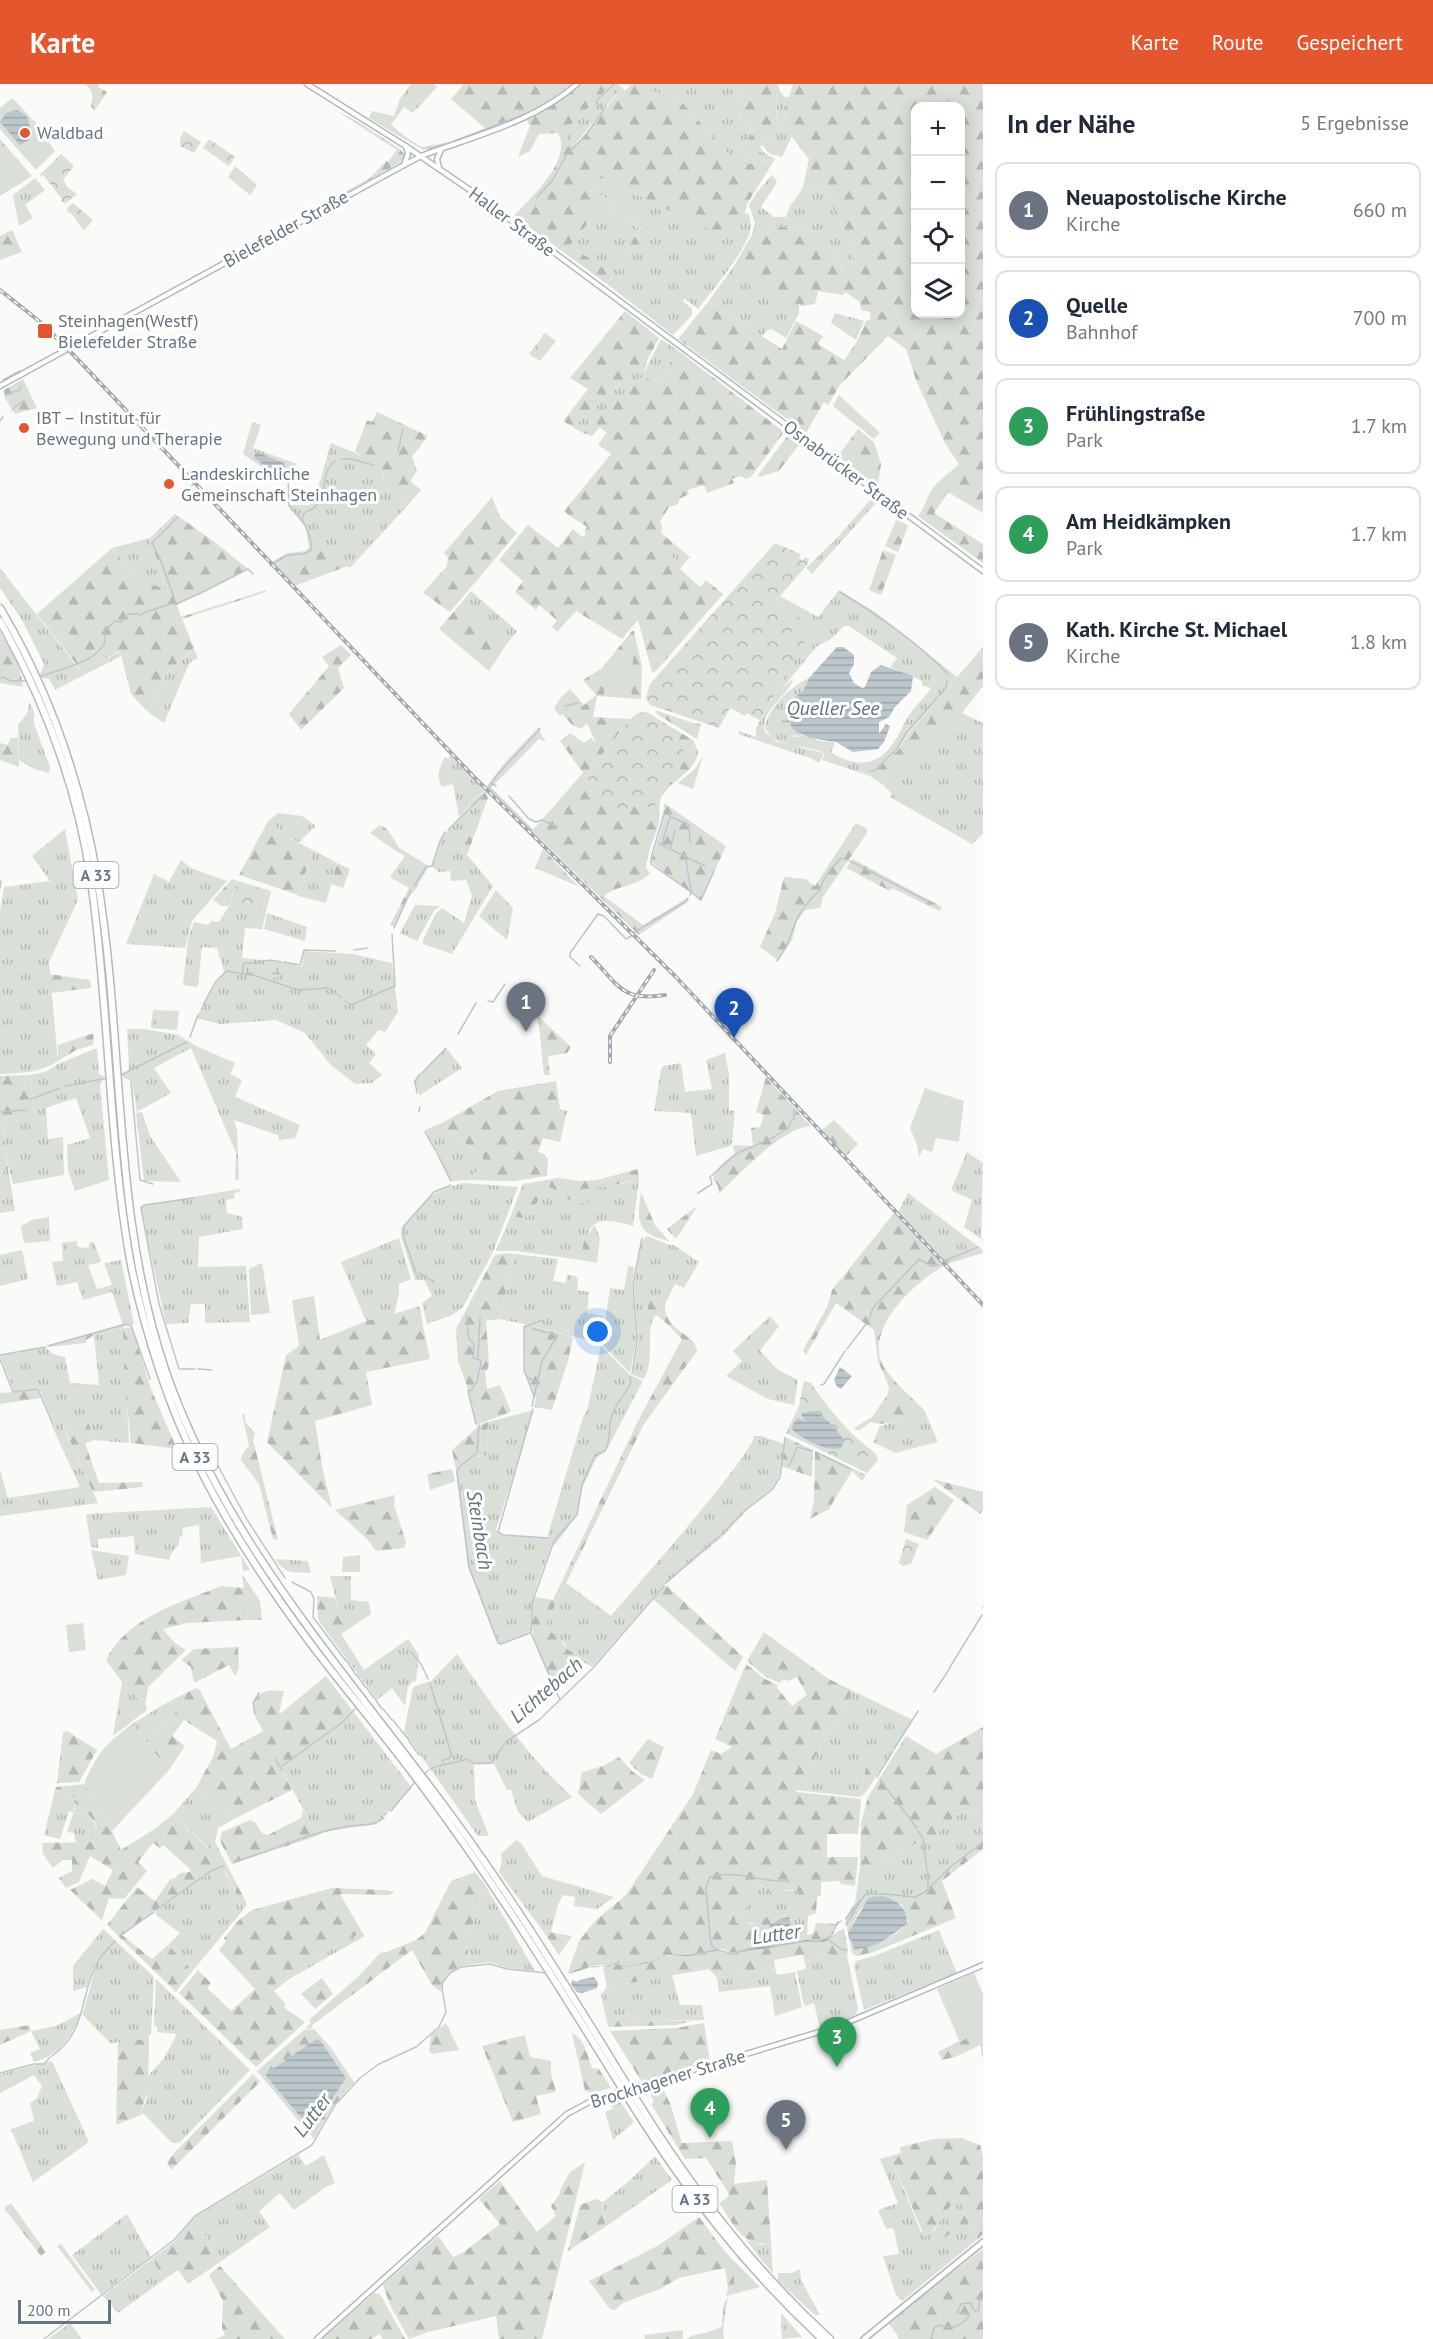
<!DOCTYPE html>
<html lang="de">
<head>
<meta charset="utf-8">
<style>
	body { margin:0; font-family:"PT Sans",sans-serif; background:#f2f2f3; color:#1f2937 }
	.controls { position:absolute; right:18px; top:18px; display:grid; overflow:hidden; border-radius:12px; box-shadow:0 3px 15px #0003 }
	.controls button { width:54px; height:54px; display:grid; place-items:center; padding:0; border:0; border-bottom:2px solid #e0e1e3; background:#fff; color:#1f2937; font:30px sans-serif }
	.scale { position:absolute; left:18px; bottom:15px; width:93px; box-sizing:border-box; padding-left:6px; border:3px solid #657683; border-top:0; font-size:16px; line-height:21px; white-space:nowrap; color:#657683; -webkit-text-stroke:4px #fff; paint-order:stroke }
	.you { position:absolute; left:598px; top:1248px; width:21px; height:21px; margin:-15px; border:4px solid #fff; border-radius:50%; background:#1a73e8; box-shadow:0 0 0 9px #1a73e833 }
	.badge { display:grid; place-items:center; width:39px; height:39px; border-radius:50%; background:#e4572e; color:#fff; font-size:20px; font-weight:700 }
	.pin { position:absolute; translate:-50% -50px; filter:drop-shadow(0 2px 3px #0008) }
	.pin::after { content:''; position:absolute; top:32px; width:21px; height:18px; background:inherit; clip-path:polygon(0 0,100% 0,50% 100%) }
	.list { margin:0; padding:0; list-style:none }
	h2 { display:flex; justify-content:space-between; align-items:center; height:78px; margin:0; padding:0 24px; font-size:26px }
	h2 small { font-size:20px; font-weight:400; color:#747a83 }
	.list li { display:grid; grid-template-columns:39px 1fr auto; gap:18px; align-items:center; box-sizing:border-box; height:96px; margin:0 12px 12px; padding:0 12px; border:2px solid #e0e1e3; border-radius:12px }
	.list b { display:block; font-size:22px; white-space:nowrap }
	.list p { margin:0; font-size:20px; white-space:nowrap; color:#747a83 }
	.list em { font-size:20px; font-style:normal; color:#747a83 }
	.icon { flex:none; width:33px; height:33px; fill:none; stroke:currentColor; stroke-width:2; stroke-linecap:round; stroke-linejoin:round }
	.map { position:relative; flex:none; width:983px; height:2255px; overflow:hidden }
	header { display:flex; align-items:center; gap:36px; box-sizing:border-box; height:84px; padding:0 30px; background:#e4572e; color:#fff }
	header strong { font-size:28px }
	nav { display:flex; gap:33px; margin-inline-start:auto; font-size:21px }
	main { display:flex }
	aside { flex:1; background:#fff }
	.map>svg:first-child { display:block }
	.grass { fill:url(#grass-tufts) }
	.forest { fill:url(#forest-firs); fill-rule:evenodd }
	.wetland { fill:url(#wetland-marsh) }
	.park { fill:url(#park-crowns) }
	.garden { fill:#dadfd7 }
	.water { fill:url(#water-rules) }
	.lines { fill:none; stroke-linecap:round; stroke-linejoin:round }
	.stream { stroke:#bbc7cb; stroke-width:1.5 }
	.secondary-casing { stroke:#b3babf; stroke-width:7 }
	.primary-casing { stroke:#b5babe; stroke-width:8 }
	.motorway-casing { stroke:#b4b9bd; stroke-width:9 }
	.secondary { stroke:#fff; stroke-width:4 }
	.primary { stroke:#fff; stroke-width:4.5 }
	.motorway { stroke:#fff; stroke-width:6 }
	.rail-casing { stroke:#a2aab0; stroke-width:4 }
	.rail { stroke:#fff; stroke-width:1.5; stroke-dasharray:4.5; stroke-linecap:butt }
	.motorway-bridge-casing { stroke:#b4b9bd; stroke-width:9; stroke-linecap:butt }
	.motorway-bridge { stroke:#fff; stroke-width:6 }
	.poi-dot { fill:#e4572e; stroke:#fff; stroke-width:2 }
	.labels { text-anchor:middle; stroke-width:6; stroke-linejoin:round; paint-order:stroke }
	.shield { fill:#fff; stroke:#939fa8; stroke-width:1.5 }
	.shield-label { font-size:16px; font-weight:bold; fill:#657683 }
	.poi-label { font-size:18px; fill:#657683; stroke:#fff; text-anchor:start }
	.street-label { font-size:18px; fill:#657683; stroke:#fff }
	.water-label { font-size:20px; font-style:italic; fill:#60757c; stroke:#fff }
</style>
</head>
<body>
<header>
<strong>Karte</strong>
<nav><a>Karte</a><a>Route</a><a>Gespeichert</a></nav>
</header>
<main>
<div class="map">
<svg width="983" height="2255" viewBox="0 0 983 2255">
	<defs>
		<pattern id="grass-tufts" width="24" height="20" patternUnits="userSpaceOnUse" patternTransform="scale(1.5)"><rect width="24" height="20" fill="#dadfd7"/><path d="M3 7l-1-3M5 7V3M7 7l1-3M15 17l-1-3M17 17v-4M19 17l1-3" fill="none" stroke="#b4b9b4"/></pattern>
		<pattern id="forest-firs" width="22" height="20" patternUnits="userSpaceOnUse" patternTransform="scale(1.5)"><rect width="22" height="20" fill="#dadfd7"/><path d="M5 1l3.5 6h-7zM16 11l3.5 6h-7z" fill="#b4b9b4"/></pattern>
		<pattern id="wetland-marsh" width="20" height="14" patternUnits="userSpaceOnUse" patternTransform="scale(1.5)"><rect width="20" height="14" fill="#dadfd7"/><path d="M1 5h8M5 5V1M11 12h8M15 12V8" fill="none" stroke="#b4b9b4"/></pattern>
		<pattern id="park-crowns" width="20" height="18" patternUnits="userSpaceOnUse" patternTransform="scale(1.5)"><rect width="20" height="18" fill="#dadfd7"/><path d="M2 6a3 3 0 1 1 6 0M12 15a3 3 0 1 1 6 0" fill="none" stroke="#b4b9b4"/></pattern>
		<pattern id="water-rules" width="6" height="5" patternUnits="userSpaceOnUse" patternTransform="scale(1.5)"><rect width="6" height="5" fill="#bbc7cb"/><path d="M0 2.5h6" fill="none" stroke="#9ca6aa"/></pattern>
	</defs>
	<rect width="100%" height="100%" fill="#fafaf8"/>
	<g class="grass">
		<path d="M 411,0 L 434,0 L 437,3 L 413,29 L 404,23 L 391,41 L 407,54 L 422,63 L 450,58 L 423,66 L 369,34 L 372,27 L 394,32 L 400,15 Z"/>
		<path d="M 648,0 L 738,0 L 741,13 L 739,35 L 755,46 L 736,73 L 729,71 L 677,13 L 649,7 Z"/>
		<path d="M 777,0 L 781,9 L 785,13 L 786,45 L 792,52 L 782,73 L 770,70 L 762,61 L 776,52 Z"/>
		<path d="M 611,1 L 618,8 L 571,65 L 564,47 Z"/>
		<path d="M 754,66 L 763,68 L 775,75 L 742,81 L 745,72 Z"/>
		<path d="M 772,91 L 777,98 L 761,123 L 774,133 L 786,133 C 790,116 800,114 804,99 L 824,106 L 854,166 L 852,183 L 845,189 L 821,148 L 755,139 L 749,121 L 758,107 Z"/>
		<path d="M 35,94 L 45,106 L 25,121 L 33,134 L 19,142 L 13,111 Z"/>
		<path d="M 601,94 L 727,153 L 745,130 L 748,129 C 750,136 752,140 750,147 C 745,168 712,207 698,225 L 685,215 L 682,216 L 692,225 L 692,231 L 673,251 L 607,200 L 613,192 L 570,161 L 602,122 L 639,145 L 617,184 L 648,142 L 592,105 Z"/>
		<path d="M 734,182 L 799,219 L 799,229 L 786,254 L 772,245 L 767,246 L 762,252 L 708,218 Z"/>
		<path d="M 835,229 L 864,237 L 856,256 L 831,239 Z"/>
		<path d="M 661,255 L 676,265 L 662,298 L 642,293 L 581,348 L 573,343 L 648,275 L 643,291 Z"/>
		<path d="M 252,338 L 261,341 L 253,364 L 297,380 L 286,391 L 275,392 L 243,370 Z"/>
		<path d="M 331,359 C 346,365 377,376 383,392 C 385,396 386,402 387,406 L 409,420 L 350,484 L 324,466 L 274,481 L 272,478 L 288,469 L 306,467 L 309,463 L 305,443 L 287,421 L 310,421 C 319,407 325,378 331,359 Z"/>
		<path d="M 871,415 L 876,419 L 812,490 L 806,484 L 836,455 Z"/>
		<path d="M 150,454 L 167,508 L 135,492 L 112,464 Z"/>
		<path d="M 673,459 L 690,473 L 682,482 L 666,468 Z"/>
		<path d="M 0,484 L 80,586 L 120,568 L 121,572 L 55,606 L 49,595 L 42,594 L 40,590 L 44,580 L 22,536 L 0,504 Z"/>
		<path d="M 839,506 L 875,528 L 957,593 L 908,649 L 897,666 L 870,692 L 822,676 L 825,669 C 807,660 771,666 765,642 C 771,621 790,603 809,594 L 803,607 L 790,617 L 793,653 L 806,652 L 819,657 L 835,658 L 831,669 C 858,684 879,683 896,655 C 901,647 904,638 910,630 C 916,620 926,613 931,604 L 922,601 L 922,597 L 890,583 L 897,574 L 849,542 L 844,542 L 831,555 L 816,563 L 781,606 L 794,594 C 788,612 759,627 765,648 L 777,658 L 824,669 L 819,679 L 810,674 L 738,650 L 739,647 L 756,653 L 756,644 L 813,541 L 774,519 L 780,512 L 818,533 Z"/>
		<path d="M 471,507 L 517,547 L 506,561 L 462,518 Z"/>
		<path d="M 194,565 L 198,575 L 193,576 L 189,580 L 164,639 L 148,628 L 167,588 Z"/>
		<path d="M 29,617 L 34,628 L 34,640 L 50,683 L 49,689 L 34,685 L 19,676 L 18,641 L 28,628 Z"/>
		<path d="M 962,629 L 983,639 L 983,750 L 972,760 L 890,713 L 891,709 L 883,701 Z"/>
		<path d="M 450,671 L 485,707 L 469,719 L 470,722 L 459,733 L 453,700 L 446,685 Z"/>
		<path d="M 471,723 L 482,723 L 461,768 L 467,771 L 493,802 L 452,870 L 423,860 L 423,856 L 436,829 L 442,824 L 464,839 L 472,812 L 466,796 L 451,797 L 450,787 L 439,788 L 432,783 L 442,753 Z"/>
		<path d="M 278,729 L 302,732 L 316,742 L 298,759 L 268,737 Z"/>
		<path d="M 65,745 L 78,816 L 49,878 L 58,977 C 39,989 23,989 0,990 L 0,828 L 4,803 L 50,797 L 32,772 Z"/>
		<path d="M 397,760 L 399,764 L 429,782 L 415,806 L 392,790 L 405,772 L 393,765 Z"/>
		<path d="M 313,766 L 337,779 L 326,819 L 298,812 Z"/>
		<path d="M 181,776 L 191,784 L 227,797 L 192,837 L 185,864 L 126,860 L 154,790 L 169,798 Z"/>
		<path d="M 268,806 L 271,807 L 262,845 L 245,844 L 242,874 L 284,878 L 302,883 L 304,867 L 353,870 L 392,879 L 398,928 L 385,948 L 379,946 L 366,961 L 376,970 L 369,979 L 382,991 L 372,999 L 355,1000 L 330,980 L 305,949 L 276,936 L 220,940 L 196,934 L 210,908 L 224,887 L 217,864 L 202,863 L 198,903 L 183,901 L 188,855 L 194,838 L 208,841 L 211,837 L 219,838 L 229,822 L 262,826 Z"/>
		<path d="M 496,806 L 513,824 L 507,856 L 479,832 Z"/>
		<path d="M 415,821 L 440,822 L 434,827 L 417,857 L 400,849 Z"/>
		<path d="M 267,829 L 307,843 L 305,857 L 264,845 Z"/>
		<path d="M 153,926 L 179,927 L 177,946 L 151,944 Z"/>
		<path d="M 127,945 L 144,945 L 178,951 L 196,962 L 235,979 L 230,990 L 242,996 L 235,1013 L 300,1041 L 295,1054 L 279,1056 L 278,1051 L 234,1036 L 237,1046 L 239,1096 L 235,1096 L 236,1069 L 191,964 L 154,984 L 171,1009 L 137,1028 L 132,997 L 122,993 L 121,990 L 128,987 L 129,983 Z"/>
		<path d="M 97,964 L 99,990 L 104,993 L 100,1001 L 109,1096 L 75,1107 L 68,1086 L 67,1061 L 90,1054 L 76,1014 L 46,1024 L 48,1055 L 63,1053 L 64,1091 L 13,1100 L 3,1062 L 4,1032 L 34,1028 L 30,991 L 45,988 L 58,980 Z"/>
		<path d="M 446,964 L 462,984 L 420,1011 L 413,998 Z"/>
		<path d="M 725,969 L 729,991 L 729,1026 L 735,1027 L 732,1058 L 730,1062 L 696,1072 L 691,1029 L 654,1027 L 661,986 L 663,982 L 681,979 L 685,1008 L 712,1005 L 706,976 Z"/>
		<path d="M 142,1028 L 150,1052 L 181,1098 L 144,1097 L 136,1029 Z"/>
		<path d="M 444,1038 L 446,1045 L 483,1072 L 483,1080 L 469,1096 L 450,1097 L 425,1046 Z"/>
		<path d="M 967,1068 L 983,1079 L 981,1155 L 964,1143 L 972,1116 L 951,1106 Z"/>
		<path d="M 8,1084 L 15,1127 L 0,1129 L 0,1091 Z"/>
		<path d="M 639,1095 L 633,1142 C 625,1140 613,1136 604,1137 C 586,1138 583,1163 581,1176 L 516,1167 L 496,1167 L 511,1131 L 521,1134 L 529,1132 L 547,1101 L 574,1119 L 588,1119 L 581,1105 L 621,1100 Z"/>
		<path d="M 464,1099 L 518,1103 L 493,1168 L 463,1223 L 452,1231 L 427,1240 L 422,1219 L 432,1212 L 424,1196 L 415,1196 L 401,1153 L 401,1144 C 424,1119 429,1106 464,1099 Z"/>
		<path d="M 239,1105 L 240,1108 L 234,1109 L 235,1114 L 226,1116 L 227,1129 L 242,1133 L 243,1145 L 199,1153 L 198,1183 L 246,1182 L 250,1238 L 205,1239 L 205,1220 L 191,1220 L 188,1239 L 166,1240 L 140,1122 Z"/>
		<path d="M 908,1109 L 983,1166 L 983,1169 L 947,1180 L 898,1128 Z"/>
		<path d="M 49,1133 L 50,1157 L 24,1159 L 21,1142 L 32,1136 Z"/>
		<path d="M 647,1152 L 669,1161 L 674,1161 L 699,1178 L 684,1204 L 675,1200 L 665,1220 L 647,1214 L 648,1227 L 656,1230 C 644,1246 656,1272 644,1295 L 633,1291 L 638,1257 L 634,1200 L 642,1157 Z"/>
		<path d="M 399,1154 L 411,1195 L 399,1200 L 399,1210 L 394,1230 L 366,1237 L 341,1178 Z"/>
		<path d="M 77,1157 L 77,1162 L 82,1164 L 89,1163 L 89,1159 L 94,1158 L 101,1178 L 88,1181 L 97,1205 L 112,1201 L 104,1179 L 121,1176 L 134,1240 L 123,1241 L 112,1208 L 83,1216 L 77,1198 L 57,1202 L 52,1178 L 63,1177 L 62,1159 Z"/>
		<path d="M 22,1166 L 28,1195 L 0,1202 L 0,1171 Z"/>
		<path d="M 515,1170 L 558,1175 L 553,1197 L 566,1199 L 567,1191 L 576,1192 L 578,1196 L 577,1206 L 589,1208 L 587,1229 L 603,1232 L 599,1259 L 524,1240 L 499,1235 Z"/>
		<path d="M 262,1179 L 270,1229 L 251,1231 L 249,1185 Z"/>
		<path d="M 628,1182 L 634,1183 L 632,1199 L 636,1257 L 630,1289 L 602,1260 L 610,1204 L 624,1206 Z"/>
		<path d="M 420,1222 L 423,1242 L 408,1248 L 404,1227 Z"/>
		<path d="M 770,1232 L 779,1242 L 760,1267 L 778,1286 L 798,1296 L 794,1321 L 768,1315 L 726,1292 L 742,1277 L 733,1267 Z"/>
		<path d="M 123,1244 L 129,1359 L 94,1356 L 89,1340 L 63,1342 L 98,1419 L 0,1432 L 0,1386 L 8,1414 L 80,1403 L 52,1342 L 54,1341 L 39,1304 L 14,1307 L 0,1272 L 45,1263 L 53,1270 L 65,1273 L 70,1299 L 99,1301 L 94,1251 Z"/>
		<path d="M 601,1262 L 630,1291 L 643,1297 L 606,1367 L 597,1373 L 583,1402 L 577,1431 L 555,1461 L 552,1460 C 542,1489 527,1517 531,1548 L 498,1560 L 468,1483 L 456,1386 L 475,1373 L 486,1371 L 488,1338 L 534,1326 L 496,1446 L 501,1451 L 547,1454 L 583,1333 L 587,1327 Z"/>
		<path d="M 924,1326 L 938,1358 L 895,1369 L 873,1358 L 880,1342 L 898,1337 Z"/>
		<path d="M 754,1352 L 761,1352 L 784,1360 L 779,1392 L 771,1406 L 754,1419 L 721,1454 L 665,1500 L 594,1581 L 567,1565 L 565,1560 L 544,1544 L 566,1499 L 611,1532 C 632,1507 752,1372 754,1352 Z"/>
		<path d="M 211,1423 L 250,1486 L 243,1487 L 241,1472 L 201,1479 L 199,1441 L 182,1444 L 183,1452 L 179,1453 L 179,1460 L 171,1470 L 169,1476 L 135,1470 L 134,1452 L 98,1455 L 98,1464 L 91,1463 L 86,1430 Z"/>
		<path d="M 91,1466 L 129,1472 L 126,1491 L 98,1496 Z"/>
		<path d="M 360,1471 L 360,1488 L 342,1488 L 343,1473 Z"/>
		<path d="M 275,1475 L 308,1477 L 311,1489 C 293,1488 286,1491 275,1475 Z"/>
		<path d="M 242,1490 L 260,1517 L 262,1536 L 248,1536 Z"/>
		<path d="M 330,1492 L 351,1492 L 351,1516 L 369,1518 L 371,1530 L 341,1550 L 364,1586 L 408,1555 L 419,1571 L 416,1597 L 412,1598 L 408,1603 L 405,1622 L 392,1604 L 377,1616 L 324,1544 L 342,1540 Z"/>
		<path d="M 457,1570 C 494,1624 524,1668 572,1713 L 528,1738 L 518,1728 L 511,1706 L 507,1706 L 494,1680 L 474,1681 L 475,1716 L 489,1752 L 478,1752 L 404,1648 L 413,1603 L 431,1597 Z"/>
		<path d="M 122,1598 L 146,1622 L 147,1626 L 113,1652 Z"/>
		<path d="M 853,1607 L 913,1636 L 884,1680 L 872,1674 L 870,1680 L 867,1678 L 860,1713 L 796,1706 Z"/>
		<path d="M 168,1618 L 177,1627 L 147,1659 L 132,1640 Z"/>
		<path d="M 355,1630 L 412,1704 L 377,1740 L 323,1748 L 317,1752 L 281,1683 Z"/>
		<path d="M 196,1704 L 234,1735 L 218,1744 L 215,1758 L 210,1765 L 173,1730 Z"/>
		<path d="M 55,1706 L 77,1715 L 73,1728 L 69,1727 L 60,1755 L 44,1751 Z"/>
		<path d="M 978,1724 L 983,1725 L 983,1757 L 949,1782 L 921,1809 L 914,1812 L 886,1809 L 865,1810 L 855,1819 L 860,1784 L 894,1774 L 916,1759 L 947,1743 L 956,1730 Z"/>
		<path d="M 87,1728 L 98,1746 L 93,1758 L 76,1759 L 74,1749 L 67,1748 L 73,1730 Z"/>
		<path d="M 516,1756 L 521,1759 L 542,1792 L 614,1813 L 597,1825 L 574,1822 L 575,1813 L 563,1811 L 558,1820 L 551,1848 L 543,1847 L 499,1788 L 502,1777 L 501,1770 Z"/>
		<path d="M 226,1781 L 224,1786 L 244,1825 L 189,1891 L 184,1886 L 188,1882 L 168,1861 L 180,1849 L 156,1831 L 156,1827 L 192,1800 Z"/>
		<path d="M 747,1798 L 782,1807 L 799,1807 L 802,1823 L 808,1832 L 807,1852 L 800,1852 L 786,1831 L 773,1834 L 768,1833 L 758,1839 L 736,1839 L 735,1834 L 745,1831 Z"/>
		<path d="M 484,1799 L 535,1887 L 507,1884 L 490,1878 L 467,1881 L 468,1865 L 466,1863 L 466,1855 L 470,1851 Z"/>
		<path d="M 103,1845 L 154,1893 L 151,1951 L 149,1951 L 149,1956 L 110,1959 L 83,1931 L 96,1881 L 94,1881 L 87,1903 L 73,1907 L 73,1882 Z"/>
		<path d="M 939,1846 L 957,1889 L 864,1926 L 854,1882 L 856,1877 L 874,1872 Z"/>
		<path d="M 362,1848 L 365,1852 L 289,1895 L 274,1907 L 271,1904 L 319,1872 Z"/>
		<path d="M 812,1869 L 847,1872 L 858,1924 L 856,1931 L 820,1945 L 814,1919 L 805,1922 L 803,1917 L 797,1887 L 806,1885 L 803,1870 Z"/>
		<path d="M 775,1884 L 777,1891 L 795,1888 L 802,1923 L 775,1932 L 770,1902 L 719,1908 L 717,1894 Z"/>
		<path d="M 672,1891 L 680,1921 L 702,1921 L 704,1936 L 642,1937 L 627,1930 L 607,1938 L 601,1911 L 607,1903 Z"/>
		<path d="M 156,1895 L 250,1986 L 179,2059 L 172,2059 L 141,2027 L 147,2015 L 148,1992 L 164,1974 L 177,1950 L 157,1948 L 157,1942 L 154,1942 Z"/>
		<path d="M 81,1929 C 73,1951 58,1973 34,1978 L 30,1969 L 40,1965 L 31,1947 L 56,1942 Z"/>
		<path d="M 52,1977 L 89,2058 L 33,2098 L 11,2045 L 34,2037 L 30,2019 L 37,2014 L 42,2002 L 34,1991 L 0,2009 L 0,1990 Z"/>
		<path d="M 617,2013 L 634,2038 L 613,2056 L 605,2028 L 613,2025 L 609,2015 Z"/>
		<path d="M 298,2071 L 306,2082 L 324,2071 L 335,2099 L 326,2103 L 294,2126 L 280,2109 L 259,2127 L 270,2143 L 220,2178 L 195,2133 Z"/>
		<path d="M 655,2072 L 672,2096 L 605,2143 L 603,2118 L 628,2098 Z"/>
		<path d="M 890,2072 L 921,2148 L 934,2147 L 948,2122 L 960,2112 L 965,2131 L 940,2147 L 943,2153 L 969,2139 L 978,2155 L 902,2217 L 896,2211 L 883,2172 L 899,2170 L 894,2146 L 891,2144 L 886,2145 L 878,2126 L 898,2119 L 880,2075 Z"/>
		<path d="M 127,2130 L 151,2173 L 101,2210 L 72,2171 Z"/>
		<path d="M 746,2156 L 761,2161 L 771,2158 L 773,2190 Z"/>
		<path d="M 726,2169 L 760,2203 L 726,2212 L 728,2205 L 734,2202 L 726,2180 Z"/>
		<path d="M 152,2175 L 165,2195 L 118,2229 L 103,2212 Z"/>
		<path d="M 800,2185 L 801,2196 L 820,2231 L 815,2231 L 778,2197 L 778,2189 L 792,2189 Z"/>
		<path d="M 728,2213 L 723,2246 L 724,2255 L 686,2255 C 696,2248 711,2250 722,2242 L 723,2221 Z"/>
		<path d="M 781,2229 L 802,2253 L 782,2255 Z"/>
		<path d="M 70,2239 L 82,2255 L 48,2255 Z"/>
	</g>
	<g class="forest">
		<path d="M 85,0 L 99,0 L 98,3 L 107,8 L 95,26 L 91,23 C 93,12 94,7 85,0 Z"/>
		<path d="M 464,0 L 572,0 L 542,22 L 486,45 L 451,15 Z"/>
		<path d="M 580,0 L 618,0 L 625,7 L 632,0 L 648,0 L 649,7 L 677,13 L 729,71 L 736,73 L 755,46 L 739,35 L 741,13 L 738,0 L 777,0 L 776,52 L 760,62 L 763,68 L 754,66 L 745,72 L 743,81 L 775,75 L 747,120 L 744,133 L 727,154 L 601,94 L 592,105 L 648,142 L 640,160 L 620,186 L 617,184 L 639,145 L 602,122 L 570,161 L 613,191 L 607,200 L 514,132 C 531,113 573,76 558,49 L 539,50 L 530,67 L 518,73 L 530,42 L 526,35 L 547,25 ZM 611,1 L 618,9 L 579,58 L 571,64 L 564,47 Z"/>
		<path d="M 793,0 L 983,0 L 983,429 L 948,408 L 934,429 L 983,460 L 983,479 L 918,432 C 924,424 925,419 929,411 C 934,399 950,389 959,380 L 946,361 L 937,342 L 916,296 L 906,265 L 888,252 L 840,301 L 828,321 L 824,318 L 806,349 L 678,255 L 708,218 L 782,265 L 796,237 L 823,252 L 818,260 L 844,276 L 858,256 L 866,237 L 871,235 L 870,228 L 861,226 L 860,218 L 845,208 L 843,211 L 818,207 L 815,220 L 802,222 L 734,182 L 752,151 L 755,139 L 821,148 L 844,188 L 852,183 L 854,166 L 824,106 L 804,99 L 809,75 L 786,45 L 785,13 L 789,13 ZM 916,22 L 960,22 L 960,230 L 916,230 Z"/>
		<path d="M 335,26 L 357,37 L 401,66 L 405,71 L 403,77 L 346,109 L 345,108 L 370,94 L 386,77 L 388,78 L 397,66 Z"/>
		<path d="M 12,146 L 22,168 L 0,176 L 0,152 Z"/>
		<path d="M 625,227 L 659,254 L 648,275 L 573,343 L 563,337 L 588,305 L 570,294 Z"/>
		<path d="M 676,265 L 784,348 L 751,393 L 746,395 L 741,392 L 732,395 L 734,399 L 707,409 L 704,401 L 688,406 L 689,410 L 679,415 L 678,420 L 669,423 L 660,437 L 662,443 L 661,449 L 673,459 L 666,468 L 682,482 L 680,485 L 700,503 L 706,496 L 723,510 L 656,587 L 652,588 L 638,536 L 622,555 L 576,527 L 557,548 L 552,543 L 557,536 L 539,521 L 536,526 L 515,508 L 523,497 L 499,476 L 528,441 L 558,464 L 573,445 L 582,453 L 585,451 L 585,445 L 588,444 C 580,437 572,435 564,427 L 611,370 L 598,360 L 607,349 L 600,343 L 592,352 L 581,348 L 642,293 L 662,298 Z"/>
		<path d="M 23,295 L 37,324 L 15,330 L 5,314 L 4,306 Z"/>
		<path d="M 377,328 L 428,352 L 412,373 L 417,387 L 410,397 L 421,406 L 409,420 L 387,406 L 383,390 L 355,367 L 367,336 L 372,338 Z"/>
		<path d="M 858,345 L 874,358 L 881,380 L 878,402 L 838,372 Z"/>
		<path d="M 789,350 L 801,358 L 779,387 L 759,393 L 758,391 Z"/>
		<path d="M 492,413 L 500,433 L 517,449 L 450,528 L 423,509 L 447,482 L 448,473 L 444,469 Z"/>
		<path d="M 175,430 L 216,459 L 248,485 L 177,521 L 181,533 L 266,506 L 266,508 L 182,535 L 194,564 L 167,588 L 148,628 L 131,610 L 120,567 L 81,586 L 37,530 L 112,464 L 135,492 L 167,507 L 150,454 Z"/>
		<path d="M 897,434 L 908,442 L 898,468 L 885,462 Z"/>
		<path d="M 324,466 L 348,482 L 294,502 L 274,481 Z"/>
		<path d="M 883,466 L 896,471 L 881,511 L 869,506 Z"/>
		<path d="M 462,518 L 506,561 L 489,587 L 439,545 Z"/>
		<path d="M 632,547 L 634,547 L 642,583 L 641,615 L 597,612 L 593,633 L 630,635 L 585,692 C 603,704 643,741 659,713 L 678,656 L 654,633 L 693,656 L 698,667 C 697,686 673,696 663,710 C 657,719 661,729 659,738 C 655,754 647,768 646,784 L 650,789 C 638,803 618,800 604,812 L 643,841 L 687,814 L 689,817 L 639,851 L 532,747 L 583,689 L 560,657 L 570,649 L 584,659 L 591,654 L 596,659 L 587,639 L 581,645 L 572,641 L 567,635 L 596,611 L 583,596 L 602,584 ZM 633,559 L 631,613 L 614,594 Z"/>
		<path d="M 0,548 C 10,565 22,583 23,603 L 0,599 Z"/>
		<path d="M 341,561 L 351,571 L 338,584 L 344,604 L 301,646 L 289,630 L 329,582 L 322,573 Z"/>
		<path d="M 983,563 L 983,602 L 962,629 L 940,651 L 883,701 L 870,692 L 898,666 L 909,649 Z"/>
		<path d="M 655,626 L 693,639 L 701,640 L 697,655 L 657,630 Z"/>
		<path d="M 538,644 L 541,644 L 539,647 L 546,658 L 539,655 L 490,705 L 487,702 L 506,677 Z"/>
		<path d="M 11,654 L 18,654 L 19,683 L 0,676 L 0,659 L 8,661 Z"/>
		<path d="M 703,672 L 693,705 L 678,699 L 695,685 Z"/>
		<path d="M 445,673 L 449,676 L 446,685 L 453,700 L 442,703 C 436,692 439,684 445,673 Z"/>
		<path d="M 485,708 L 488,714 L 467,771 L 461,768 L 482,723 L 471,723 L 469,719 Z"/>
		<path d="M 664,719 L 726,762 L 701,817 L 651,778 L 663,738 Z"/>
		<path d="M 268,737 L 298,759 L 313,766 L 298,811 L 239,791 Z"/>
		<path d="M 856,739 L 867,745 L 867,749 L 823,813 L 820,824 L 805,826 L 797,837 L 792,856 L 778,876 L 760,863 L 775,829 L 784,793 L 805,795 L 815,802 Z"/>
		<path d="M 380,741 L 387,745 L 397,760 L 393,765 L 370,749 Z"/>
		<path d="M 543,765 L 578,802 L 535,784 Z"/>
		<path d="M 853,775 L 942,823 L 939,827 L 892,804 L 890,807 L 846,784 Z"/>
		<path d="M 337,779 L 350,785 L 343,804 L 331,800 Z"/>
		<path d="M 392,790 L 415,806 L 408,814 L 395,843 L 390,841 L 409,804 L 390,793 Z"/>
		<path d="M 232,795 L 237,797 L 229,822 L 222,822 L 213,816 Z"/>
		<path d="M 49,890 L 90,896 L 91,904 L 51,909 Z"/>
		<path d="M 538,932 L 571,963 L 567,969 L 548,972 L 550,991 L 544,991 Z"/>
		<path d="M 94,949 L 93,961 L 76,966 L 58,977 L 58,961 Z"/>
		<path d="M 30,991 L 34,1029 L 4,1033 L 3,1062 L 8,1084 L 0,1091 L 0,992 Z"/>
		<path d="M 766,993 L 811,1042 C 783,1043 739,1090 719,1110 L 718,1102 L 713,1095 C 716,1083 726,1076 735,1069 L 733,1064 L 734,1061 L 753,1062 L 751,1044 L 760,1043 L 764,1031 L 756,1028 Z"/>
		<path d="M 556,997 L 560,1025 L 567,1027 L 560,1058 L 543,1054 L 538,1068 L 544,1070 L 548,1076 L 547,1092 L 514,1097 L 469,1096 L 483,1080 L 483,1072 L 446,1045 L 444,1038 L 498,1007 Z"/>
		<path d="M 834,1036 L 858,1060 L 846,1072 L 822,1046 Z"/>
		<path d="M 638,1085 L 639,1095 L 605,1103 L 582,1105 L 589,1120 L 574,1119 L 547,1101 L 529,1132 L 521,1134 L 511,1131 L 523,1100 L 558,1094 L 579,1097 L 597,1096 Z"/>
		<path d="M 641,1108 L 655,1141 L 669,1157 C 636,1150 637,1136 641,1108 Z"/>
		<path d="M 697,1122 L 697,1123 L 676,1155 L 667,1145 Z"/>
		<path d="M 894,1129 L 944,1182 C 916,1197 868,1241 881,1277 C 887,1293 912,1313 924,1326 C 907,1333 889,1344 871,1338 L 858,1347 L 854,1344 L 872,1333 L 888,1310 L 889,1303 L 878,1277 L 874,1246 L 836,1219 L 806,1271 L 803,1266 L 827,1223 L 832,1206 Z"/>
		<path d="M 595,1141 L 600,1154 L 597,1179 L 581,1176 L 584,1155 Z"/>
		<path d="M 507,1169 L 515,1170 L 499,1235 L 486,1237 L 489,1280 L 487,1286 L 485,1287 L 487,1305 L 500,1301 L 511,1328 L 476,1341 L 468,1305 L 458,1277 L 456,1245 L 495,1171 Z"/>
		<path d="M 314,1212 L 320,1256 L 366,1237 L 404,1227 L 408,1247 L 423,1242 L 430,1275 L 366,1288 L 372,1321 L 315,1337 L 322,1382 L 332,1424 L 267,1358 L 286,1271 L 299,1262 L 292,1216 Z"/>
		<path d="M 647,1213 L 665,1220 C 664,1249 695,1248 697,1267 L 644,1340 L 544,1544 L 557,1552 L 567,1565 L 594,1581 L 592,1583 L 574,1572 L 552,1599 C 539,1569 526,1546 533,1513 L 553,1516 L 638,1337 L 682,1255 C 671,1245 662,1232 648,1227 Z"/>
		<path d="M 122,1240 L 124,1244 L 132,1243 L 151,1305 L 177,1365 L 131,1359 L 125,1304 L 123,1244 L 94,1251 L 86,1256 L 86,1259 L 49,1263 L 49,1261 Z"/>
		<path d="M 524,1240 L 573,1253 L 568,1277 L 552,1326 L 534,1323 L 536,1313 L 525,1288 Z"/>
		<path d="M 38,1306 L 41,1314 L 0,1320 L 0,1309 Z"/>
		<path d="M 242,1330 L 245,1331 L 245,1338 L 255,1349 L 253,1356 L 278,1456 L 273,1455 L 259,1400 L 241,1376 L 243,1369 L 249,1362 Z"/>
		<path d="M 488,1338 L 486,1371 L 475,1373 L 456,1386 L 452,1366 L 480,1341 Z"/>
		<path d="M 89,1340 L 94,1356 L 85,1359 L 99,1399 L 142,1398 L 143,1403 L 93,1408 L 63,1341 Z"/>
		<path d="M 785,1353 L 813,1366 L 812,1393 L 781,1382 Z"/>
		<path d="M 815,1367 L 866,1391 L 862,1397 L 852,1387 L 829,1425 L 810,1435 L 814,1416 Z"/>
		<path d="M 452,1385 L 455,1397 L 430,1406 L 427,1390 Z"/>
		<path d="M 932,1395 L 983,1408 L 983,1426 L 980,1430 Z"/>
		<path d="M 935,1403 L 954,1416 L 927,1456 L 904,1448 L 907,1421 Z"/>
		<path d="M 395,1411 L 394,1421 L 406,1458 L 404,1464 L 376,1467 L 367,1455 L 335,1426 Z"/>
		<path d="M 666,1501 L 743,1573 L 735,1587 L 653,1515 Z"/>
		<path d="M 221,1502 L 244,1504 L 248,1536 L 187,1539 L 163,1545 L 174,1558 L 186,1566 L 148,1603 L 145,1623 L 122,1598 L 106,1576 C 127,1533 180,1519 221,1502 Z"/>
		<path d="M 317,1512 L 335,1514 L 343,1541 L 324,1544 L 318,1535 Z"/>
		<path d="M 764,1548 L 827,1594 L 853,1607 L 796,1706 L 797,1708 L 861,1715 L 858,1750 L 827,1750 L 827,1773 L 858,1773 L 855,1802 L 841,1800 L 840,1797 L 821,1798 L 821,1811 L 817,1813 L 816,1829 L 808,1832 L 799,1821 L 798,1807 L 786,1806 L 770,1817 L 768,1803 L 747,1798 L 748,1808 L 745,1831 L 735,1834 L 736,1839 L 745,1837 L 748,1840 L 758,1839 L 759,1834 L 791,1831 L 793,1843 L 800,1852 L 813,1850 L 816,1839 L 836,1840 L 831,1851 L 820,1857 L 806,1856 L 744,1865 L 732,1869 L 723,1865 L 688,1871 L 667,1870 L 657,1876 L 627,1882 L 617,1879 L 608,1882 L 597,1881 L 568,1889 L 579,1857 L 596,1836 L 626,1811 L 693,1710 L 711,1666 L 721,1670 L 732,1663 L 715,1655 L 746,1580 L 765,1595 L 778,1601 L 777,1604 L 792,1622 L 807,1611 L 797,1593 L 788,1597 L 783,1595 L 780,1599 L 766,1593 L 747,1577 Z"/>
		<path d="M 238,1563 L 239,1584 L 235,1592 L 229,1581 L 194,1599 L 191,1583 L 181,1576 L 194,1565 Z"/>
		<path d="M 326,1592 L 355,1630 L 281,1683 L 292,1706 L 234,1735 L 196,1704 L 214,1671 L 217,1657 L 184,1636 L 172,1652 L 185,1662 L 169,1686 L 147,1659 L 177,1627 L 168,1618 L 196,1604 L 199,1605 L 231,1665 L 263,1647 L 253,1628 L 254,1615 C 264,1605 270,1606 284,1607 L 279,1629 L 281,1629 Z"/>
		<path d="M 983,1643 L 983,1725 L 978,1724 L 956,1730 L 947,1743 L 929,1754 L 916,1759 L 894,1774 L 860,1784 L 861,1739 L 868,1713 L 906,1652 L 936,1670 Z"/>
		<path d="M 67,1647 L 97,1666 L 79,1698 L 57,1699 L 63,1649 Z"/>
		<path d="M 648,1655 L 664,1663 L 652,1695 L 641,1690 L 629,1679 Z"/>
		<path d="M 619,1673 L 633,1688 L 645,1696 L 601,1730 L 578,1710 L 582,1688 L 603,1682 Z"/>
		<path d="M 872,1674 L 884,1680 L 866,1708 L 860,1713 L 867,1678 L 870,1679 Z"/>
		<path d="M 84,1700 L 112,1747 L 121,1766 L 156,1744 L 173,1730 L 209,1765 L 215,1758 L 247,1820 L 244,1825 L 224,1785 L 225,1782 L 192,1800 L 122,1851 L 152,1875 L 168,1861 L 189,1883 L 184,1886 L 189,1891 L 176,1908 L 107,1841 L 137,1803 L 155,1817 L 171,1794 L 174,1795 L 180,1789 L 190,1788 L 190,1785 L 163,1761 L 160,1764 L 153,1759 L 138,1778 L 147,1787 L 124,1815 L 109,1814 L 102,1836 L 70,1806 L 92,1795 L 105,1802 L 113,1786 L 90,1772 L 79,1798 L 66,1804 L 59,1794 L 72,1787 L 72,1776 L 63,1776 L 53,1784 L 43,1770 L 42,1759 L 93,1758 C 101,1741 96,1742 87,1728 L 73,1730 L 77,1715 L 55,1706 L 56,1703 Z"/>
		<path d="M 303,1726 L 317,1752 L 232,1780 L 220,1757 L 222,1748 L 250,1736 L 255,1738 L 262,1749 L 268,1751 L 301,1734 Z"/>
		<path d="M 983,1757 L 983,1765 L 942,1797 L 956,1834 L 874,1868 L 857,1872 L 852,1869 L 845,1834 L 855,1819 L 865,1810 L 886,1809 L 913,1812 L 921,1809 L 949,1782 ZM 892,1815 L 902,1821 L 908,1837 C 902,1850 873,1862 860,1865 L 849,1847 L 861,1824 Z"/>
		<path d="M 475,1788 L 484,1799 L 470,1851 L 466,1855 L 466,1863 L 468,1865 L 467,1881 C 451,1884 442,1892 441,1908 L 432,1901 L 412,1866 L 311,1942 L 313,1944 L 306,1945 L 311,1938 L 309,1936 L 359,1892 L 380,1869 L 387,1868 L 416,1856 L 425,1849 L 451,1797 Z"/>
		<path d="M 332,1804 L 385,1806 L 395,1808 L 389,1811 L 340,1810 L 362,1848 L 319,1872 L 271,1904 L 286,1920 L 284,1922 L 286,1925 L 305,1938 L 256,1983 L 179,1909 L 198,1886 L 211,1899 L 207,1904 L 231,1927 L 255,1905 L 219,1866 L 226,1857 L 224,1854 L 239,1836 L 252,1826 Z"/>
		<path d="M 844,1844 L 848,1868 L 847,1872 L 812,1869 L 774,1876 L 775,1884 L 717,1894 L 709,1885 L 607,1903 L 603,1884 L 615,1880 L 627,1883 L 657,1877 L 667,1872 L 688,1872 L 718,1867 L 732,1870 L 806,1858 L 825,1858 Z"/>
		<path d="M 543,1847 L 572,1852 L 559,1871 Z"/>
		<path d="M 322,1894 L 333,1910 L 315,1925 L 301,1910 Z"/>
		<path d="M 626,1930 L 642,1937 L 692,1937 L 676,1941 L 608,1943 L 607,1938 Z"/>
		<path d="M 446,1939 L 459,1966 L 432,1970 L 429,1967 L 431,1951 Z"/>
		<path d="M 704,1939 L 710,1978 L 642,1998 L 610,1947 L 676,1944 Z"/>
		<path d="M 29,1941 L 31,1947 L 0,1961 L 0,1946 Z"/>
		<path d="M 314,1945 L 331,1964 L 354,1998 L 334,2021 L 314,2055 L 257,1987 L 304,1946 ZM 316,1955 L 320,1956 L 346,1994 L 315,2041 L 267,1989 Z"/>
		<path d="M 983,1945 L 983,1973 L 980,1961 L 955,1973 L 942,1976 L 938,1968 Z"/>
		<path d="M 572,1949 C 584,1954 588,1972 592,1984 L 599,1985 L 611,2004 L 592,2009 L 585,2007 Z"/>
		<path d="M 525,1951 L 530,1973 L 551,1977 L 551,1989 L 556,2008 L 536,2012 L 541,2030 L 513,2038 L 482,1962 Z"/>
		<path d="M 133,1956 L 149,1956 L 148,2006 L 141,2027 L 143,2030 L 116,2041 L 118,1958 Z"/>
		<path d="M 253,1990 L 260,1998 L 171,2086 L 167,2078 L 176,2067 Z"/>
		<path d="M 660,2000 L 670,2019 L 682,2059 L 732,2057 L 736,2080 L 734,2100 L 767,2096 L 771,2158 C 745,2167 732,2138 719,2119 L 727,2114 L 729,2110 L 706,2074 L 685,2075 L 651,2020 L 654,2018 L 648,2005 Z"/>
		<path d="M 961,2054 L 980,2061 L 983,2073 L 983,2150 L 978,2155 L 969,2139 L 943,2154 L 939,2147 L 965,2131 L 960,2112 C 944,2125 941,2142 925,2153 L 890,2072 L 901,2069 L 900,2063 L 934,2055 Z"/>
		<path d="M 585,2078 L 542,2255 L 499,2255 L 496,2232 L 428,2248 L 409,2255 L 391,2223 L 383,2201 L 438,2152 L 453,2173 L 464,2168 L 500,2140 L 479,2115 L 500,2097 L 537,2148 L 556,2132 L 551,2122 L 560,2110 L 559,2108 L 570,2088 Z"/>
		<path d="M 596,2115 L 603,2118 L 605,2143 L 568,2167 L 580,2121 Z"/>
		<path d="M 11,2119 L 46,2168 L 41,2172 L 4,2124 Z"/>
		<path d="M 195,2133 L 220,2178 L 188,2200 L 178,2186 L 165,2195 L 152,2175 L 174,2158 Z"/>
		<path d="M 699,2133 L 726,2169 L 726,2180 L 734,2184 L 734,2202 L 728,2205 L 725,2184 L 679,2194 L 662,2204 L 623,2219 L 615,2226 L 610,2225 L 589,2197 L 659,2161 Z"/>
		<path d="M 61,2160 L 95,2206 L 92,2208 L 57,2162 Z"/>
		<path d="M 983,2165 L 983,2255 L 900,2255 L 889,2240 L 889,2237 Z"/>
		<path d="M 220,2182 L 285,2255 L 215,2255 L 225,2251 L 222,2244 L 223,2217 L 209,2191 Z"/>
		<path d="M 374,2209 L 380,2210 L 405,2255 L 383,2255 L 380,2250 L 371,2255 L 322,2255 Z"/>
		<path d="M 683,2246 L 683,2255 L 645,2255 L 644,2251 Z"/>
	</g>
	<g class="wetland">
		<path d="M 794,614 L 789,624 L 791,642 L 806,652 L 785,651 L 779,642 L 783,627 Z"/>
		<path d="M 249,880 L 263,884 L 266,880 L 276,880 L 280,889 L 277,894 C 266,895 259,888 247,891 L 246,885 Z"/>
	</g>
	<g class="park">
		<path d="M 184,47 L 201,58 L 194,69 L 180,62 L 180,55 Z"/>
		<path d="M 0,55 L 32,92 L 0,112 Z"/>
		<path d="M 209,55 L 235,73 L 229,82 L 203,64 Z"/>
		<path d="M 61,70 L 74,82 L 63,96 L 67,103 L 77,110 L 66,119 L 61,118 L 62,115 L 43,91 L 41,93 L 40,91 Z"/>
		<path d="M 235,82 L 257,101 L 250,111 L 228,93 Z"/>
		<path d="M 73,119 L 93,136 L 84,147 L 71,129 L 69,129 L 67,127 L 68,123 Z"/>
		<path d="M 545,249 L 556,257 L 540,277 L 529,270 Z"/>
		<path d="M 775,459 L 801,470 L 799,474 L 803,477 L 805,473 L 809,475 L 807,481 L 774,519 L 814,541 L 760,636 L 746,629 L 745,632 L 730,624 L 719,644 L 650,621 L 646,614 L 650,600 Z"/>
		<path d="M 645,628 C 659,631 684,660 686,675 L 655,721 L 647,724 L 630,722 L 628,728 L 611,725 L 585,692 L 630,635 L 638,629 Z"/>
		<path d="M 237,797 L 268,806 L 262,826 L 255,830 L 229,822 Z"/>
		<path d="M 804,1297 L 811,1299 C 830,1327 849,1350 876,1370 L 878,1376 L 867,1389 L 786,1349 L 799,1322 Z"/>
		<path d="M 906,1455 L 919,1460 L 911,1480 L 903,1482 L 899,1479 Z"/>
	</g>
	<g class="garden">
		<path d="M 12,14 C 26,27 36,41 51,53 L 48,57 L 55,67 L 36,86 L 0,45 L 0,24 Z"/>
		<path d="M 2,68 L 21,92 L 4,104 L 0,102 L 0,70 Z"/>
		<path d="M 839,311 L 880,349 L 874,355 L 833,322 Z"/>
		<path d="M 625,559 L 634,559 L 631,613 L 604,612 L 605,594 L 614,594 L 615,576 L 624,577 Z"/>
		<path d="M 570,605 L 584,621 L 567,635 L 562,630 L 560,632 L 554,624 L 561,613 Z"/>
		<path d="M 925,1004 L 964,1017 L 959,1058 L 936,1054 L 932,1068 L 923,1065 L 919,1073 L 917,1061 L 910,1044 Z"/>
		<path d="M 83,1539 L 86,1566 L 69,1568 L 66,1541 Z"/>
		<path d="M 132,1640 L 169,1686 L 112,1747 L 84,1700 C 97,1669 105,1661 132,1640 Z"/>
		<path d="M 974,1889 L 983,1910 L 983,1945 L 960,1958 L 937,1905 Z"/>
	</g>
	<g class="water">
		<path d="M 17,26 L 27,32 L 30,43 L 27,48 L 22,48 L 29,56 L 20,61 L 0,38 L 6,29 Z"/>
		<path d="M 257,368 L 284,379 L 286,386 L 280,390 L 271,387 L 256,375 L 254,372 Z"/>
		<path d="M 837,563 L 843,563 L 854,571 L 854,580 L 849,589 L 854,599 L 862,604 L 865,603 L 871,588 L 881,581 L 913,592 L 911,607 L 895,623 L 889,633 L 879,638 L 879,650 L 886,640 L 890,642 L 884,658 L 878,665 L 853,668 L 836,658 L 810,654 L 793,645 L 791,642 L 789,624 L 794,614 L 803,607 L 809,594 Z"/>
		<path d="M 840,1283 L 852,1292 L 841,1305 L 837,1303 L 834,1296 Z"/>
		<path d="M 812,1327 C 820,1327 841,1349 844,1357 L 841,1364 C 828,1368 801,1355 792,1345 L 793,1340 L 798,1334 L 806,1338 L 801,1330 Z"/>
		<path d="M 883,1812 C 899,1817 907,1824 907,1840 C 893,1850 874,1866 855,1865 L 853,1862 L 849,1847 L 868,1815 L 871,1813 Z"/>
		<path d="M 789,1833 L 791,1841 L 783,1845 L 783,1852 L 780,1852 L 769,1842 L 780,1835 Z"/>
		<path d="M 843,1836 L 837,1841 L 832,1852 L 844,1844 L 825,1858 L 806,1858 L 732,1870 L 718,1867 L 688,1872 L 667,1871 L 657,1877 L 627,1883 L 615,1880 L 608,1883 L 595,1882 L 568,1890 C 582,1880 602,1886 615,1879 L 627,1882 L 657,1876 L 667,1870 L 688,1871 L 717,1865 L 732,1869 L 744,1865 L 806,1856 L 820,1857 L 831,1851 L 837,1838 Z"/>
		<path d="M 594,1893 L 598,1899 L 597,1904 L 582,1909 L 577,1908 L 571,1900 L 572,1896 L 578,1898 L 579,1896 Z"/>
		<path d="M 316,1955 L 320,1956 L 346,1994 L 315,2041 L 309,2043 L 266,1992 L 267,1989 Z"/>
	</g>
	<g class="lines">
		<g class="stream">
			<path d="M 555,14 L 574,0"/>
			<path d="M 454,57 L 533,27"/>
			<path d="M 428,65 L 449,59"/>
			<path d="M 537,113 L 552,97 L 567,70 L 585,52 L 603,27 L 604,25 L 596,18 L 597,16 L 614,0"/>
			<path d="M 75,275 L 76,275"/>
			<path d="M 86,282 L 87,282"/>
			<path d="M 20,294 L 30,288"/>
			<path d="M 3,296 L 20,287"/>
			<path d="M 5,311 L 19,306 L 21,302"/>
			<path d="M 12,326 L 24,316"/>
			<path d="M 0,337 L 3,333"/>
			<path d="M 398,367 L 403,345"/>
			<path d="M 342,375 L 351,375 L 373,381"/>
			<path d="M 288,390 L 289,421 L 301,435"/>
			<path d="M 184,414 L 193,400"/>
			<path d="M 274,479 L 287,471 L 304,470 L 311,466 C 313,457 307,443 302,436 L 304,429 C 308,426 313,426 316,422 C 328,409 320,389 335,377"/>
			<path d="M 270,482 L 271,481"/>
			<path d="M 840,508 C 879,532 916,557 948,590"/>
			<path d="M 175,517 L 162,480 L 152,459 L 178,433"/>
			<path d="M 176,520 L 201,509 L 248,485 L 253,490"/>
			<path d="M 3,593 L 11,597 L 28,597"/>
			<path d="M 38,593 C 55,587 102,577 105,556 C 105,553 104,550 105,547 L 115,537 L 121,538 L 129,530 L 139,530 L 141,532 L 143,529 L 173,519"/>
			<path d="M 0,594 L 1,594"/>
			<path d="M 565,622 L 578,619"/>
			<path d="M 870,687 L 874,687 L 897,665 L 907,648 L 946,604 L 947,597"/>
			<path d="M 491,699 L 496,702"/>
			<path d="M 490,704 L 532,746"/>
			<path d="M 488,705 L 497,691 L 540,645"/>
			<path d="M 509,712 L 529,735 L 536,738 L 542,736 L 558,743"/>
			<path d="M 670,728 L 669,732 L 689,741 L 690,758"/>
			<path d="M 664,730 L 651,774 L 651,780 L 691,808"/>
			<path d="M 448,746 L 485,709"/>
			<path d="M 658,759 L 670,765 L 675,747"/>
			<path d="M 662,760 L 669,735"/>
			<path d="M 672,766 L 705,782"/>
			<path d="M 685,770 L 691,807"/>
			<path d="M 850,777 L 931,819"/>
			<path d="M 414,802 L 426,783 L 432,782 L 440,757 L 445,748"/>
			<path d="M 0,804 L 1,797"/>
			<path d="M 690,811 L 691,808 L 701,816 L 714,787"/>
			<path d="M 394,844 L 411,806"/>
			<path d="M 633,849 L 685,818 L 688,814"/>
			<path d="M 354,866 L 367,864"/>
			<path d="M 777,877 C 789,861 789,854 796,837 C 801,826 811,814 820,806 C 822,794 833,783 841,774 L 848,776"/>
			<path d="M 284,878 L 300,881 L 304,866 L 335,867"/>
			<path d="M 580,882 L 570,873 L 570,869 L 598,830 L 604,832 L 626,855 L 631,852"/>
			<path d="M 242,890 L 244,879 C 261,881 263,873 281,878"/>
			<path d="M 345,917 L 351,921 L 395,902 L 392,850"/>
			<path d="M 488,917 L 493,918 L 505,900"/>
			<path d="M 203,921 L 216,897 L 227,887 L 256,892 L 298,906 L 328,904 L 341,913"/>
			<path d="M 458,950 L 476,919"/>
			<path d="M 190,953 L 198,931"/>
			<path d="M 422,989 L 446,964"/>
			<path d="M 119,992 L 187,958"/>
			<path d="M 131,998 L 140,1096 L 153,1100"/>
			<path d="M 65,1002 L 108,994"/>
			<path d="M 417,1009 L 415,997 L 420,990"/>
			<path d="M 31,1015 L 60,1004"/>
			<path d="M 0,1028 L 26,1026"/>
			<path d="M 419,1028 L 420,1023"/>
			<path d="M 425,1048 L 435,1066"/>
			<path d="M 437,1069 L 451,1097"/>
			<path d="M 698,1109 L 712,1100 L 710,1093 L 736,1070 L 774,1053 L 789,1043 L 791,1037 L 794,1035 L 794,1025"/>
			<path d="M 983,1156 L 983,1155"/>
			<path d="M 944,1177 L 978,1163"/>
			<path d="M 416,1189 L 404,1154 L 404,1142 L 434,1108 L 451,1101"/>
			<path d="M 419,1189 L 434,1198"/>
			<path d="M 466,1230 L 469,1255 L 474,1260 L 473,1274 L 480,1276 L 481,1279 L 477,1297 L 472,1306 L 468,1307 L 476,1340"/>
			<path d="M 869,1235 L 873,1224 L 919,1175 L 931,1182 L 939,1181"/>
			<path d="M 48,1262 L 123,1241 L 131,1241 L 150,1295"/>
			<path d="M 847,1265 L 866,1240"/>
			<path d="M 0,1271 L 45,1263"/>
			<path d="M 478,1274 L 480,1234"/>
			<path d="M 0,1275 L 13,1308 L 38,1305 L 53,1341"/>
			<path d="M 179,1285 L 159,1220 L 141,1124 L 144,1121 L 194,1114"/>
			<path d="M 181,1285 L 195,1285"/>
			<path d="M 198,1285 L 212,1286"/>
			<path d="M 632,1290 L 637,1257 L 633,1200 L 642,1154"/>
			<path d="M 527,1293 L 536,1298"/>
			<path d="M 821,1301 L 824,1300 L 845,1267"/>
			<path d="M 534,1312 L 524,1286 L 524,1243 L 543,1236"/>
			<path d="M 532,1322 L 542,1277 L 558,1251 L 533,1245"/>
			<path d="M 533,1325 L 498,1448 L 503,1451 L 548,1454"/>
			<path d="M 479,1341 L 477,1369 L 459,1383 L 457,1388 L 469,1483 L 498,1559 L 501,1560 L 530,1549"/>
			<path d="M 787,1349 L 789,1346"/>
			<path d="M 796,1365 L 798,1363 L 812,1367"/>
			<path d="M 816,1368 L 851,1385"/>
			<path d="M 216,1378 L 246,1434 L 285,1494"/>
			<path d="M 789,1382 L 796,1366"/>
			<path d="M 292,1498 L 311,1508 L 314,1515 L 313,1533 L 346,1577"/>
			<path d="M 666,1499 L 724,1448 L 743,1428 L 772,1406 L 780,1393 L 785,1354"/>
			<path d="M 983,1524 L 983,1523"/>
			<path d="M 411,1568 L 421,1580 L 428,1595"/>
			<path d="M 347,1577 L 356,1591"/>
			<path d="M 950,1583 L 982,1531"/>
			<path d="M 357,1591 L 365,1603"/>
			<path d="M 430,1599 L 451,1669 L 450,1674 L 443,1676 L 442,1678"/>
			<path d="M 366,1603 L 374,1614"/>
			<path d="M 934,1608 L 950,1584"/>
			<path d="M 375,1615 L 382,1625"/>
			<path d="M 560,1616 L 531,1549 L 532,1519 L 554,1457 L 577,1431 L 582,1401 L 595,1371 L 605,1367 C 613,1350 607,1347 611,1334 C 615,1320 625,1311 631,1299 L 630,1293"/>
			<path d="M 383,1625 L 392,1636"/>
			<path d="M 255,1629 L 253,1619 L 259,1609"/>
			<path d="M 393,1636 L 399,1644"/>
			<path d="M 400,1645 L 409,1656"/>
			<path d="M 409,1657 L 419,1671"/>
			<path d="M 894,1665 L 918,1627"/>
			<path d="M 275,1675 L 282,1686"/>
			<path d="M 885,1680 L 893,1667"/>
			<path d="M 282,1682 L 343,1638 L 355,1625"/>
			<path d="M 425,1689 C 438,1678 452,1681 467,1675 L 473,1679 L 491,1679 L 507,1657 L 539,1636 L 593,1584 L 664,1502"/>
			<path d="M 877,1693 L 884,1681"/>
			<path d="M 880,1695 L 884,1701"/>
			<path d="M 887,1705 L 917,1744"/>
			<path d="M 391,1727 L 414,1699"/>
			<path d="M 918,1747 L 922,1753"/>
			<path d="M 923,1755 L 927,1787"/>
			<path d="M 234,1778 C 272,1767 310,1748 349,1742 C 362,1740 373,1743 384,1734"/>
			<path d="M 928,1789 L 928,1803"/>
			<path d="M 156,1826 L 211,1787 L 223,1782"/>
			<path d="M 846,1835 L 860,1816"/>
			<path d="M 709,1840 L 706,1804 L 710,1793 C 736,1785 763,1799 789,1797"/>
			<path d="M 846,1841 L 861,1816 L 866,1810 L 886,1810 L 915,1813 L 925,1808 L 950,1783 L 983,1758"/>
			<path d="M 709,1842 L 711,1860 L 716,1866"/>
			<path d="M 120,1852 L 154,1828"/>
			<path d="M 827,1855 L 841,1865 L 847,1866"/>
			<path d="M 52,1972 C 88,1946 79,1913 97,1879 C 101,1871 109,1864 115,1857"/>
			<path d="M 0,1989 L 34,1980 L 44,1980 L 50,1973"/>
			<path d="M 44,2255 L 174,2156 L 195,2132 L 312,2061 L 335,2021 L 360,1994 L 379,1980 L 416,1963 L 439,1943 L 446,1928 L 442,1904 L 443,1898 L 450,1889 L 461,1883 L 490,1880 L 507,1885 L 547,1889"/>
			<path d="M 931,2255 L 934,2244 L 939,2241 C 952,2246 960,2243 969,2232 L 966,2229 L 957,2228 L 961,2220 L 970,2219 L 975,2227 L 979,2226 L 979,2217 L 983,2214"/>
		</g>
		<g class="secondary-casing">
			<g id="secondary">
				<path d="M 307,0 L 404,61 L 470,106 L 983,487"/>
				<path d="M 404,81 L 408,70 L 406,62"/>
				<path d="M 439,84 L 437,75 L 441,66"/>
				<path d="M 0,302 L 404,81 L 421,72 C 474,52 534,38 577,0"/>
				<path d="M 630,2005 L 839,1942 L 983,1881"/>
				<path d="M 317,2255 L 567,2030 L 595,2015 L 623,2007"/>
			</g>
		</g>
		<g class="primary-casing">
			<path id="primary" d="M 864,2255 L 983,2158"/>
		</g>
		<g class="motorway-casing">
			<g id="motorway">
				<path d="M 0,524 C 49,606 81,699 97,793 C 125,958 111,1128 166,1288 C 221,1446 325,1564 424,1695 C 498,1791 561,1893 624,1996"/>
				<path d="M 0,537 C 45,618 78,705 91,797 C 109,921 108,1047 129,1170 C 136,1210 147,1249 160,1288 C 193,1389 251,1480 314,1564 C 349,1610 386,1653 420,1699 C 492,1795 555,1896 618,1998"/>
				<path d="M 636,2015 C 691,2104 753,2185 830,2255"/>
				<path d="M 630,2017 C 687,2108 743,2181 822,2255"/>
			</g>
		</g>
		<use href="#secondary" class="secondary"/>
		<use href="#primary" class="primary"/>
		<use href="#motorway" class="motorway"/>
		<g class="rail-casing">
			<g id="rail">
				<path d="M 0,206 L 39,237 L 65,262 L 473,692 L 675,892 L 983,1221"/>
				<path d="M 591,873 C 618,900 621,918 665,911"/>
				<path d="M 610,978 L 610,952 L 654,886"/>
			</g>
		</g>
		<use href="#rail" class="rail"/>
		<g class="motorway-bridge-casing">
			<g id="motorway-bridge">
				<path d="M 624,1996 L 636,2015"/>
				<path d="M 618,1998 L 630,2017"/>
			</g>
		</g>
		<use href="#motorway-bridge" class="motorway-bridge"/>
	</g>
	<g class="poi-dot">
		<circle cx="25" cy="49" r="6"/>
		<rect x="37" y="239" width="16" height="16" rx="3"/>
		<circle cx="24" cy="344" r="6"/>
		<circle cx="169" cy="400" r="6"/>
	</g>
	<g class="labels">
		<g class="shield">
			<rect x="73.5" y="778" width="45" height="26" rx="4.5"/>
			<rect x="172.5" y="1360" width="45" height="26" rx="4.5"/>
			<rect x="672.5" y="2102" width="45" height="26" rx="4.5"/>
		</g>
		<g class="shield-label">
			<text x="96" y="797">A 33</text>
			<text x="195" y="1379">A 33</text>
			<text x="695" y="2121">A 33</text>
		</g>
		<g class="poi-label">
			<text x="37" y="55">Waldbad</text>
			<text x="58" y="243">Steinhagen(Westf)<tspan x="58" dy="21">Bielefelder Straße</tspan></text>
			<text x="36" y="340">IBT – Institut für<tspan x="36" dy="21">Bewegung und Therapie</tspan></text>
			<text x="181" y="396">Landeskirchliche<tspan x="181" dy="21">Gemeinschaft Steinhagen</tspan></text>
		</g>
		<g class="street-label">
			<text transform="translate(512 138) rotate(37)" y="6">Haller Straße</text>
			<text transform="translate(286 145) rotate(-29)" y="6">Bielefelder Straße</text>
			<text transform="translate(846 386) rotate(37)" y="6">Osnabrücker Straße</text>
			<text transform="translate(668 1995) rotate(-17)" y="6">Brockhagener Straße</text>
		</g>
		<g class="water-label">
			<text x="833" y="631">Queller See</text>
			<text transform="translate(480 1446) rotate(81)" y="7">Steinbach</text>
			<text transform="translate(546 1606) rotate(-41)" y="7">Lichtebach</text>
			<text transform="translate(776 1850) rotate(-8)" y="7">Lutter</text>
			<text transform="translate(312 2031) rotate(-53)" y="7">Lutter</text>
		</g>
	</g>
</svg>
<div class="controls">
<button>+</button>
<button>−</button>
<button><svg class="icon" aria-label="locate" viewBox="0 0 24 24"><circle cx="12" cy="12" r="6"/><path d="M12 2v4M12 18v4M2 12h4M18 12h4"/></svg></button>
<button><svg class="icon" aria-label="layers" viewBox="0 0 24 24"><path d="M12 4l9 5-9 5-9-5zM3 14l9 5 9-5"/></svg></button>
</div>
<div class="scale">200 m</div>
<div class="you"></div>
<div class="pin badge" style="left:526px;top:948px;background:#6b7280">1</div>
<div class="pin badge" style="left:734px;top:954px;background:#1a4fb4">2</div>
<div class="pin badge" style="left:837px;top:1983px;background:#2e9e5b">3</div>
<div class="pin badge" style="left:710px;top:2054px;background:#2e9e5b">4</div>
<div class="pin badge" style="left:786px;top:2066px;background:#6b7280">5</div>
</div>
<aside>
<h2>In der Nähe<small>5 Ergebnisse</small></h2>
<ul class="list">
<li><span class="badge" style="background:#6b7280">1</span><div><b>Neuapostolische Kirche</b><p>Kirche</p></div><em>660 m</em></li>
<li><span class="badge" style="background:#1a4fb4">2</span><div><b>Quelle</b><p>Bahnhof</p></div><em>700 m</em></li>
<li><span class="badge" style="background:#2e9e5b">3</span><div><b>Frühlingstraße</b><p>Park</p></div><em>1.7 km</em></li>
<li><span class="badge" style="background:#2e9e5b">4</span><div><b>Am Heidkämpken</b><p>Park</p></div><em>1.7 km</em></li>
<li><span class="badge" style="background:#6b7280">5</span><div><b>Kath. Kirche St. Michael</b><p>Kirche</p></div><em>1.8 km</em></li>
</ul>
</aside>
</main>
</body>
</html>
